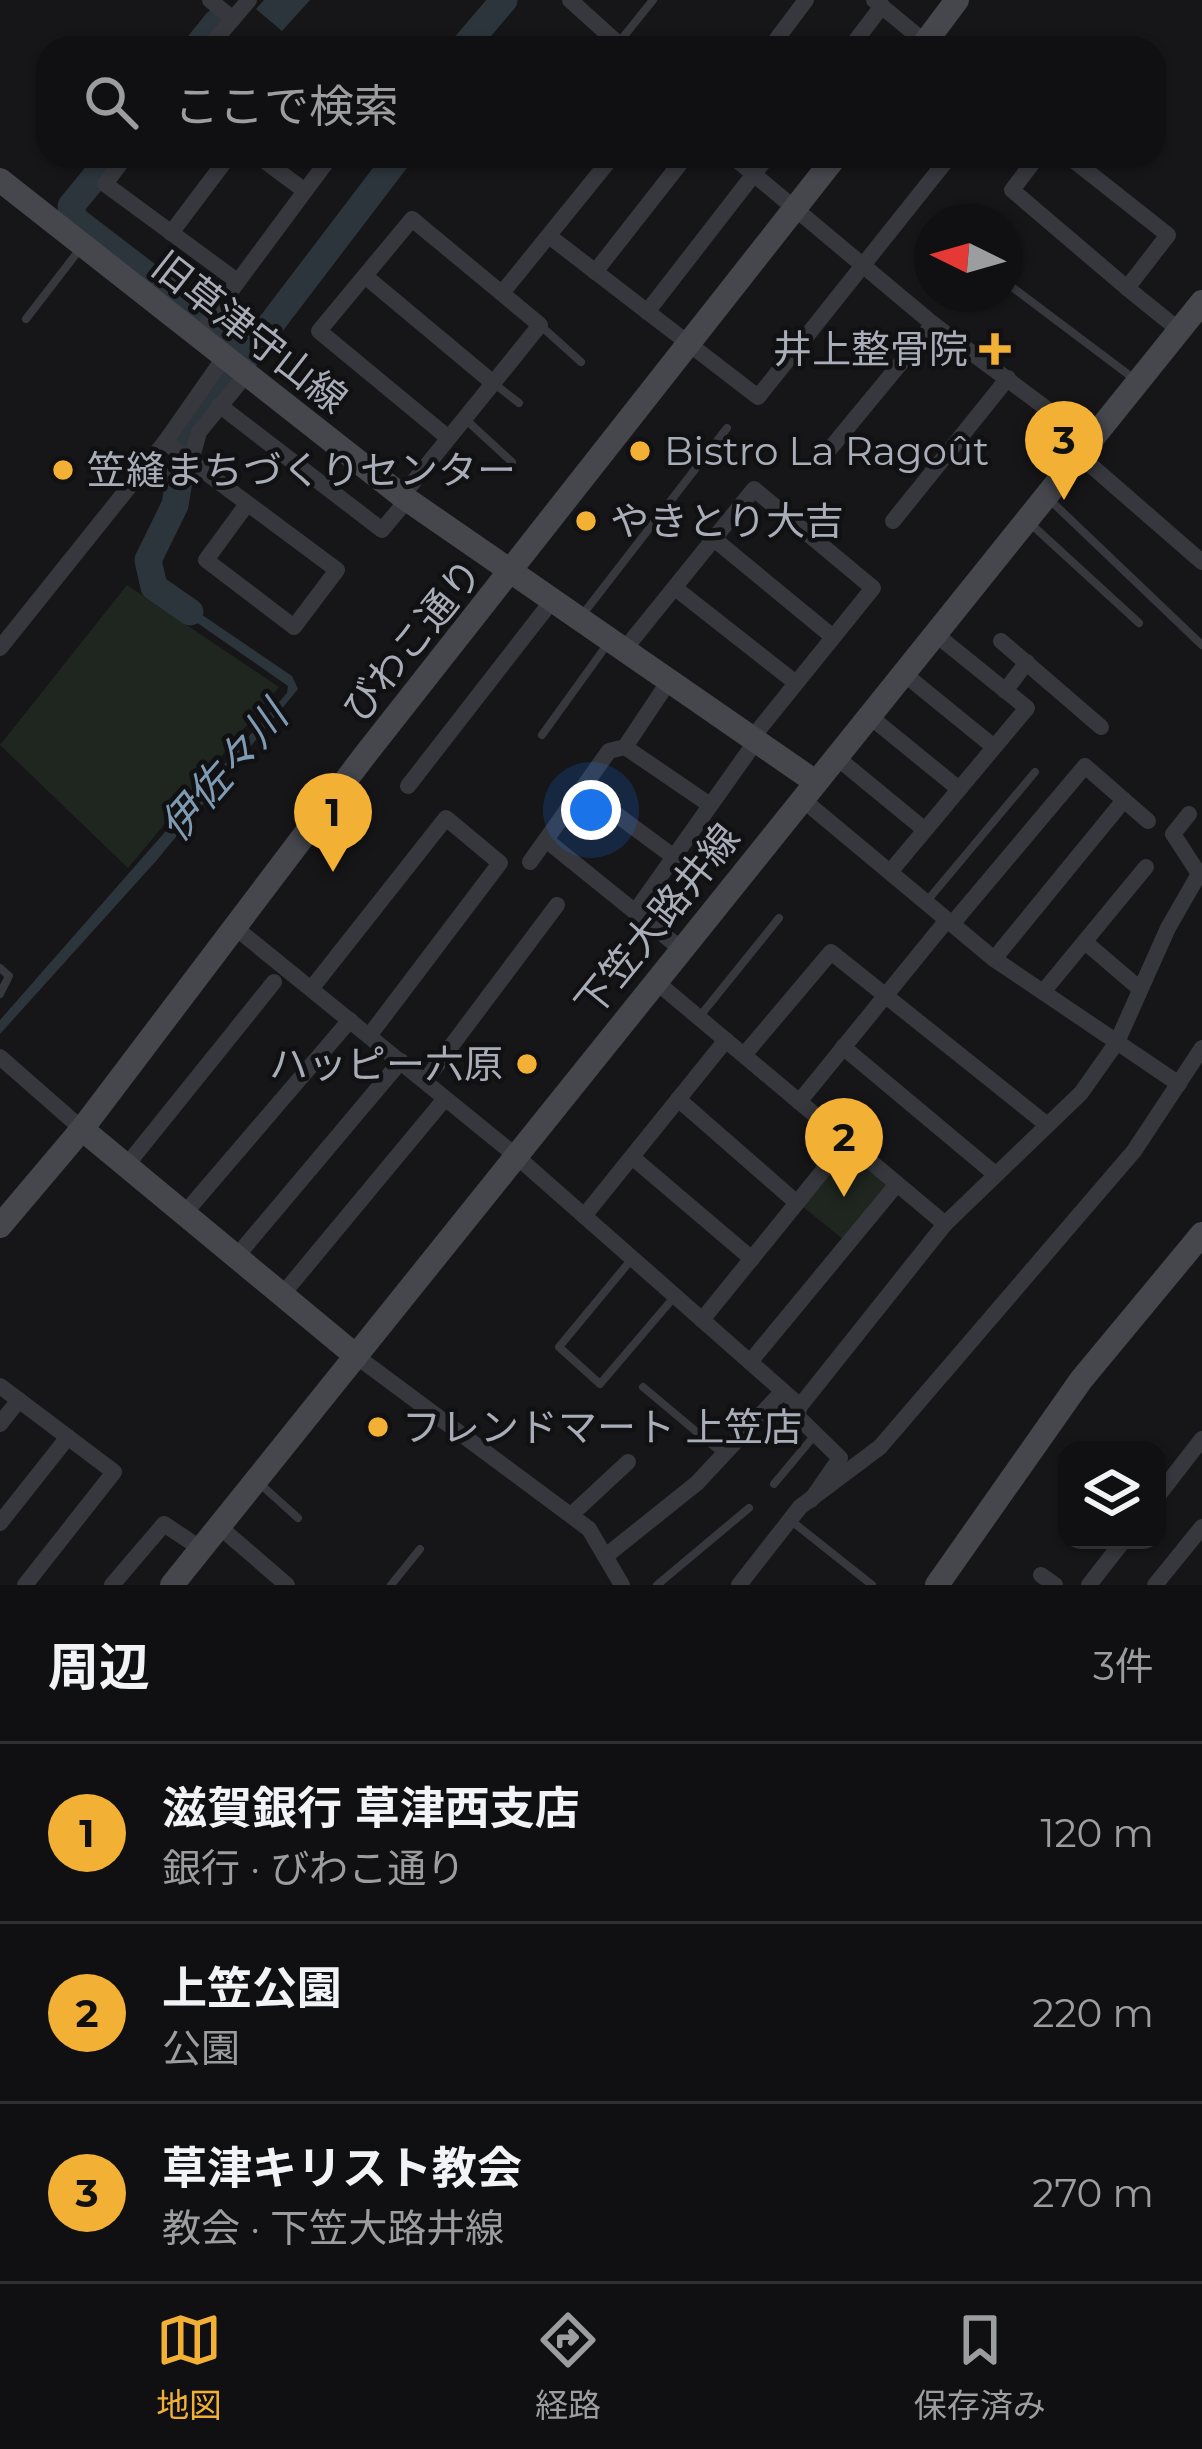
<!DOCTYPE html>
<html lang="ja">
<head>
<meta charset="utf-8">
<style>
	body { margin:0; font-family:Montserrat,"Noto Sans JP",sans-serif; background:#19191b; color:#f1f3f6 }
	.controls { position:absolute; right:36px; bottom:36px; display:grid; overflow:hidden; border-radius:24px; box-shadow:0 3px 9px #0004 }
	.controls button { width:108px; height:108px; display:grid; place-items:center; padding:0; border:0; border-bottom:3px solid #303032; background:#101012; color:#f1f3f6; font:60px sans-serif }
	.compass { position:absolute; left:914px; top:204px; width:108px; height:108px; border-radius:50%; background:#101012; box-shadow:0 3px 9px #0004; rotate:275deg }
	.you { position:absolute; left:591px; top:810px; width:42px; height:42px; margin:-30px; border:9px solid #fff; border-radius:50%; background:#1a73e8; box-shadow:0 0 0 18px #1a73e833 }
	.badge { display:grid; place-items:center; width:78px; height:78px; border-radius:50%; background:#f2b134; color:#111; font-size:39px; font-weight:700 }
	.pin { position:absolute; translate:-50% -99px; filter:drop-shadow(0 3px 6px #0008) }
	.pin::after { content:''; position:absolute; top:63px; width:42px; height:36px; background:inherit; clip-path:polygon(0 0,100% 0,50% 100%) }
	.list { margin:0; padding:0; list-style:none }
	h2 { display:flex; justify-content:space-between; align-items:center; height:156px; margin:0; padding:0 48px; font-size:51px }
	h2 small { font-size:39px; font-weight:400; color:#9c9d9f }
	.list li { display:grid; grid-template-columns:78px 1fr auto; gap:36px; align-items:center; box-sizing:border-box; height:180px; padding:0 48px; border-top:3px solid #303032 }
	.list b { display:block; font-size:45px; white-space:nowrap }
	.list p { margin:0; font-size:39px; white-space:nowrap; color:#9c9d9f }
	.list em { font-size:39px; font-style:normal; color:#9c9d9f }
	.icon { flex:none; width:66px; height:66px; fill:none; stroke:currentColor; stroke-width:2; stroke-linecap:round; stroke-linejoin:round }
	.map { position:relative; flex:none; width:1202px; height:1585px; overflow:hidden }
	.search { position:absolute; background:#101012; box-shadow:0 3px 9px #0004; left:36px; right:36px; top:36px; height:132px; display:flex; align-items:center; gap:30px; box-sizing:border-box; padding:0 42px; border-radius:36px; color:#9c9d9f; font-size:45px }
	.sheet { height:696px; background:#101012 }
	nav { display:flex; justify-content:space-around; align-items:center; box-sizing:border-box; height:168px; border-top:3px solid #303032; background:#101012; font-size:33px; color:#9c9d9f }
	nav a { display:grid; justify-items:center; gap:6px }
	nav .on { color:#f2b134 }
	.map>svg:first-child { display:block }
	.green { fill:#1e261f }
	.water { fill:#2c353c }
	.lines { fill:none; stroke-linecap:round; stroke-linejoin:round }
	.river { stroke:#2c353c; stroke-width:27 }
	.lane { stroke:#37383d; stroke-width:8 }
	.street { stroke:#37383d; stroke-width:16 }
	.secondary { stroke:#45474d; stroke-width:24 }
	.poi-dot { fill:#f2b134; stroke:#111113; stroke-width:4.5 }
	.labels { text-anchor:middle; stroke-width:9; stroke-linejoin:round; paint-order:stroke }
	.street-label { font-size:39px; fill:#a8adb8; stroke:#111113 }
	.poi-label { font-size:39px; fill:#a8adb8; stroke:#111113; text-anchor:start }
	.water-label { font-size:42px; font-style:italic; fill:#7f9bb3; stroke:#111113 }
</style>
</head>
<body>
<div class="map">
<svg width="1202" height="1585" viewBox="0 0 1202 1585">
	<rect width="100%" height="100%" fill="#161618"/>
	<g class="green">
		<path d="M 127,585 L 279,687 L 128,868 L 0,745 Z"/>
		<path d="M 848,1153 L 886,1185 L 844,1240 L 802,1206 Z"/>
	</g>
	<g class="water">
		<path d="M 264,0 L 310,0 L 282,31 L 256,9 Z"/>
		<path d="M 164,589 L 292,676 L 298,689 L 156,861 L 0,1034 L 0,1020 L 287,693 L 288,686 L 160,597 Z"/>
	</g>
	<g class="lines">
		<g class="river">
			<path d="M 196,48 L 216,23"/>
			<path d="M 463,48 L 504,0"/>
			<path d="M 112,156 L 71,206 L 74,219 L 249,353 L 187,433 L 175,505 L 148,560 L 154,587 L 190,612"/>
			<path d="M 249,353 L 399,156"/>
		</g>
		<g class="lane">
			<path d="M 620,41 L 653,0"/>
			<path d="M 1004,281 L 1137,381"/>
			<path d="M 26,319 L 80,249"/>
			<path d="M 541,326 L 581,362"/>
			<path d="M 492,382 L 519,403"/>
			<path d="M 464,418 L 512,462"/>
			<path d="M 1051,501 L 1202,645"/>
			<path d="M 1032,525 L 1139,623"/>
			<path d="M 583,614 L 727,428"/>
			<path d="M 542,735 L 609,642"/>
			<path d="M 927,901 L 1035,772"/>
			<path d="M 0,968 L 9,976 L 0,994"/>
			<path d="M 700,1016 L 779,918"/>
			<path d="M 631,1260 L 559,1347 L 600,1384 L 675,1296"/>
			<path d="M 643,1387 L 723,1454"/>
			<path d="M 259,1483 L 298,1518"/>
			<path d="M 774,1484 L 814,1436"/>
			<path d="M 789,1519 L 872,1585"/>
			<path d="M 391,1585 L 420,1549"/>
			<path d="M 657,1585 L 749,1508"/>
		</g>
		<g class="street">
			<path d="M 210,0 L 233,19"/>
			<path d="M 570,0 L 623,48"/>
			<path d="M 874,0 L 931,47"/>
			<path d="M 208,48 L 249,0"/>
			<path d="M 770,48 L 806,0"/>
			<path d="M 850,48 L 882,6"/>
			<path d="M 126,156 L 105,184 L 237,281"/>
			<path d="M 258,156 L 305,191"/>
			<path d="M 732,156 L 933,324 L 1090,441"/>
			<path d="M 1038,156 L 1012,190 L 1127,288 L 1168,235 L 1068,156"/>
			<path d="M 171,233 L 229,156"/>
			<path d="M 549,236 L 758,397 L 950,156"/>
			<path d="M 595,272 L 686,156"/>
			<path d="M 365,276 L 492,382"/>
			<path d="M 1127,288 L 1179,330"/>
			<path d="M 502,293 L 613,156"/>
			<path d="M 647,312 L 768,156"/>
			<path d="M 196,338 L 331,156"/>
			<path d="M 219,405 L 382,530 L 407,500"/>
			<path d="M 165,442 L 337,570 L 294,627 L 206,560 L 247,504"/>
			<path d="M 829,450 L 933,324"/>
			<path d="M 1079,455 L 1202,562"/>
			<path d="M 191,461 L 199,432 L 245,376"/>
			<path d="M 402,496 L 540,325 L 412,219 L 319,331 L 446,436"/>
			<path d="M 893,521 L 1008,378"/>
			<path d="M 714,539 L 833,637"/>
			<path d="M 675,588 L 796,683"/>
			<path d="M 1001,641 L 1101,727"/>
			<path d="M 0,648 L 165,442 L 223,359"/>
			<path d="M 624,650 L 754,489 L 873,588 L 752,738"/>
			<path d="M 903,673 L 994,747"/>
			<path d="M 1005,691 L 1027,662"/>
			<path d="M 868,715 L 959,789"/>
			<path d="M 625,747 L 710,805"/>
			<path d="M 835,756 L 925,830"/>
			<path d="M 408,786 L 551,602"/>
			<path d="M 582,789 L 674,857"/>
			<path d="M 802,799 L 994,959 L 1179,1084"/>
			<path d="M 546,840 L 680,948"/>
			<path d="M 530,862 L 609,751 L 625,747 L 669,681"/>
			<path d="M 890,872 L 1027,708 L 934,633"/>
			<path d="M 637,909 L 756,741"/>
			<path d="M 952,924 L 1085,766 L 1148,821"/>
			<path d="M 237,929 L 515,1155 L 800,1406 L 797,1416 L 840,1458 L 811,1500"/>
			<path d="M 1085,942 L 1140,989"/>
			<path d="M 994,959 L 1124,800"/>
			<path d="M 654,980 L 945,1224"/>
			<path d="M 311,989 L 446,818 L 500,863 L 369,1036"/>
			<path d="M 1043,992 L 1146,867"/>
			<path d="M 843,1047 L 995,1174"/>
			<path d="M 744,1055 L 831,952 L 1046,1124"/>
			<path d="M 0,1057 L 82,1129"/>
			<path d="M 425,1081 L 557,905"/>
			<path d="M 678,1099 L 797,1203"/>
			<path d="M 799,1102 L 947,920"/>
			<path d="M 632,1157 L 752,1259"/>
			<path d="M 126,1166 L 274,982"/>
			<path d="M 184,1214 L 350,1020"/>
			<path d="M 584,1216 L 726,1040"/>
			<path d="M 236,1257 L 401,1061"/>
			<path d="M 282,1295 L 443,1101"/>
			<path d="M 702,1320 L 847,1141"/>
			<path d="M 356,1356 L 589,1529 L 622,1585"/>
			<path d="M 750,1362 L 897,1184"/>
			<path d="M 0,1386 L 114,1472 L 25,1585"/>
			<path d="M 800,1406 L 945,1224 L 1081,1093 L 1117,1042 L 1168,928 L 1199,874 L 1173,834 L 1189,814"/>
			<path d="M 0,1424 L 19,1400"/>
			<path d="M 1157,1497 L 1202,1439"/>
			<path d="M 571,1515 L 628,1462"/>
			<path d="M 0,1523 L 68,1437"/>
			<path d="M 222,1529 L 287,1585"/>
			<path d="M 607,1555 L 697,1483 L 783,1391"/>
			<path d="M 1041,1575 L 1055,1585"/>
			<path d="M 112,1585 L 164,1524 L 203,1550"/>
			<path d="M 739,1585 L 800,1507 L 880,1447 L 1134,1151 L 1202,1048"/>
			<path d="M 1089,1585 L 1124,1540"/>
			<path d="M 1155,1585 L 1202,1527"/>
		</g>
		<g class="secondary">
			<path d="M 921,48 L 957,0"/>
			<path d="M 0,180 L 402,496 L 814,781"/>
			<path d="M 82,1129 L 356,1356"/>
			<path d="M 0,1226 L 82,1129 L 365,755 L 836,156"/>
			<path d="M 172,1585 L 1202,302"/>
			<path d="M 937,1585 L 1081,1380 L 1202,1234"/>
		</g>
	</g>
	<g class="poi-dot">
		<path d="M989 331h12v12h12v12h-12v12h-12v-12h-12v-12h12z"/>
		<circle cx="640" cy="451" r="12"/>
		<circle cx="63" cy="470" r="12"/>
		<circle cx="586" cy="521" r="12"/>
		<circle cx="527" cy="1064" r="12"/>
		<circle cx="378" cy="1427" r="12"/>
	</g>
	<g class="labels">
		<g class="street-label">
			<text transform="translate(250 332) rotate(38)" y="14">旧草津守山線</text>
			<text transform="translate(412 640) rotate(-51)" y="14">びわこ通り</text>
			<text transform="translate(657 920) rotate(-51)" y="14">下笠大路井線</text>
		</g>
		<g class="poi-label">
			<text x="968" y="363" text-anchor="end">井上整骨院</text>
			<text x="664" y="465">Bistro La Ragoût</text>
			<text x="87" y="484">笠縫まちづくりセンター</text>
			<text x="610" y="535">やきとり大吉</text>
			<text x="503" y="1078" text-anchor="end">ハッピー六原</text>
			<text x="402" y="1441">フレンドマート 上笠店</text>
		</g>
		<g class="water-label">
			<text transform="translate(223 771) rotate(-49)" y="15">伊佐々川</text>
		</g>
	</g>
</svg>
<div class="controls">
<button><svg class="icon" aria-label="layers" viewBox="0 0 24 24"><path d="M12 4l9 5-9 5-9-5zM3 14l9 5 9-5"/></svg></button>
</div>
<svg class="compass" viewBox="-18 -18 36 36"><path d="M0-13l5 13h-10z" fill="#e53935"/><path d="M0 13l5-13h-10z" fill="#9c9d9f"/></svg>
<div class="you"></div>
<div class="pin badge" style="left:333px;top:872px">1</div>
<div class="pin badge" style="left:844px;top:1197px">2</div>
<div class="pin badge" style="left:1064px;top:500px">3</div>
<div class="search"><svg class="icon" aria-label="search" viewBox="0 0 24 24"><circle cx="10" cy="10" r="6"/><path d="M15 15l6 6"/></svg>ここで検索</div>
</div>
<section class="sheet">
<h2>周辺<small>3件</small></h2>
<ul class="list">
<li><span class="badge">1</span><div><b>滋賀銀行 草津西支店</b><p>銀行 · びわこ通り</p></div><em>120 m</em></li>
<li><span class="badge">2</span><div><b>上笠公園</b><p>公園</p></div><em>220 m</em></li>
<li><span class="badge">3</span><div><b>草津キリスト教会</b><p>教会 · 下笠大路井線</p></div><em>270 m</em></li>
</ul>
</section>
<nav>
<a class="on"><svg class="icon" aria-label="map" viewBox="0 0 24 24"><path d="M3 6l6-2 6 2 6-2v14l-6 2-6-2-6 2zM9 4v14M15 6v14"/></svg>地図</a>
<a><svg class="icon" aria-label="directions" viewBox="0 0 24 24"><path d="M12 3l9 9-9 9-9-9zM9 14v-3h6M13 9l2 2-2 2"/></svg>経路</a>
<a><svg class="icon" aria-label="saved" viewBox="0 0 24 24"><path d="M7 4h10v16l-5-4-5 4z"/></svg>保存済み</a>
</nav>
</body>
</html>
